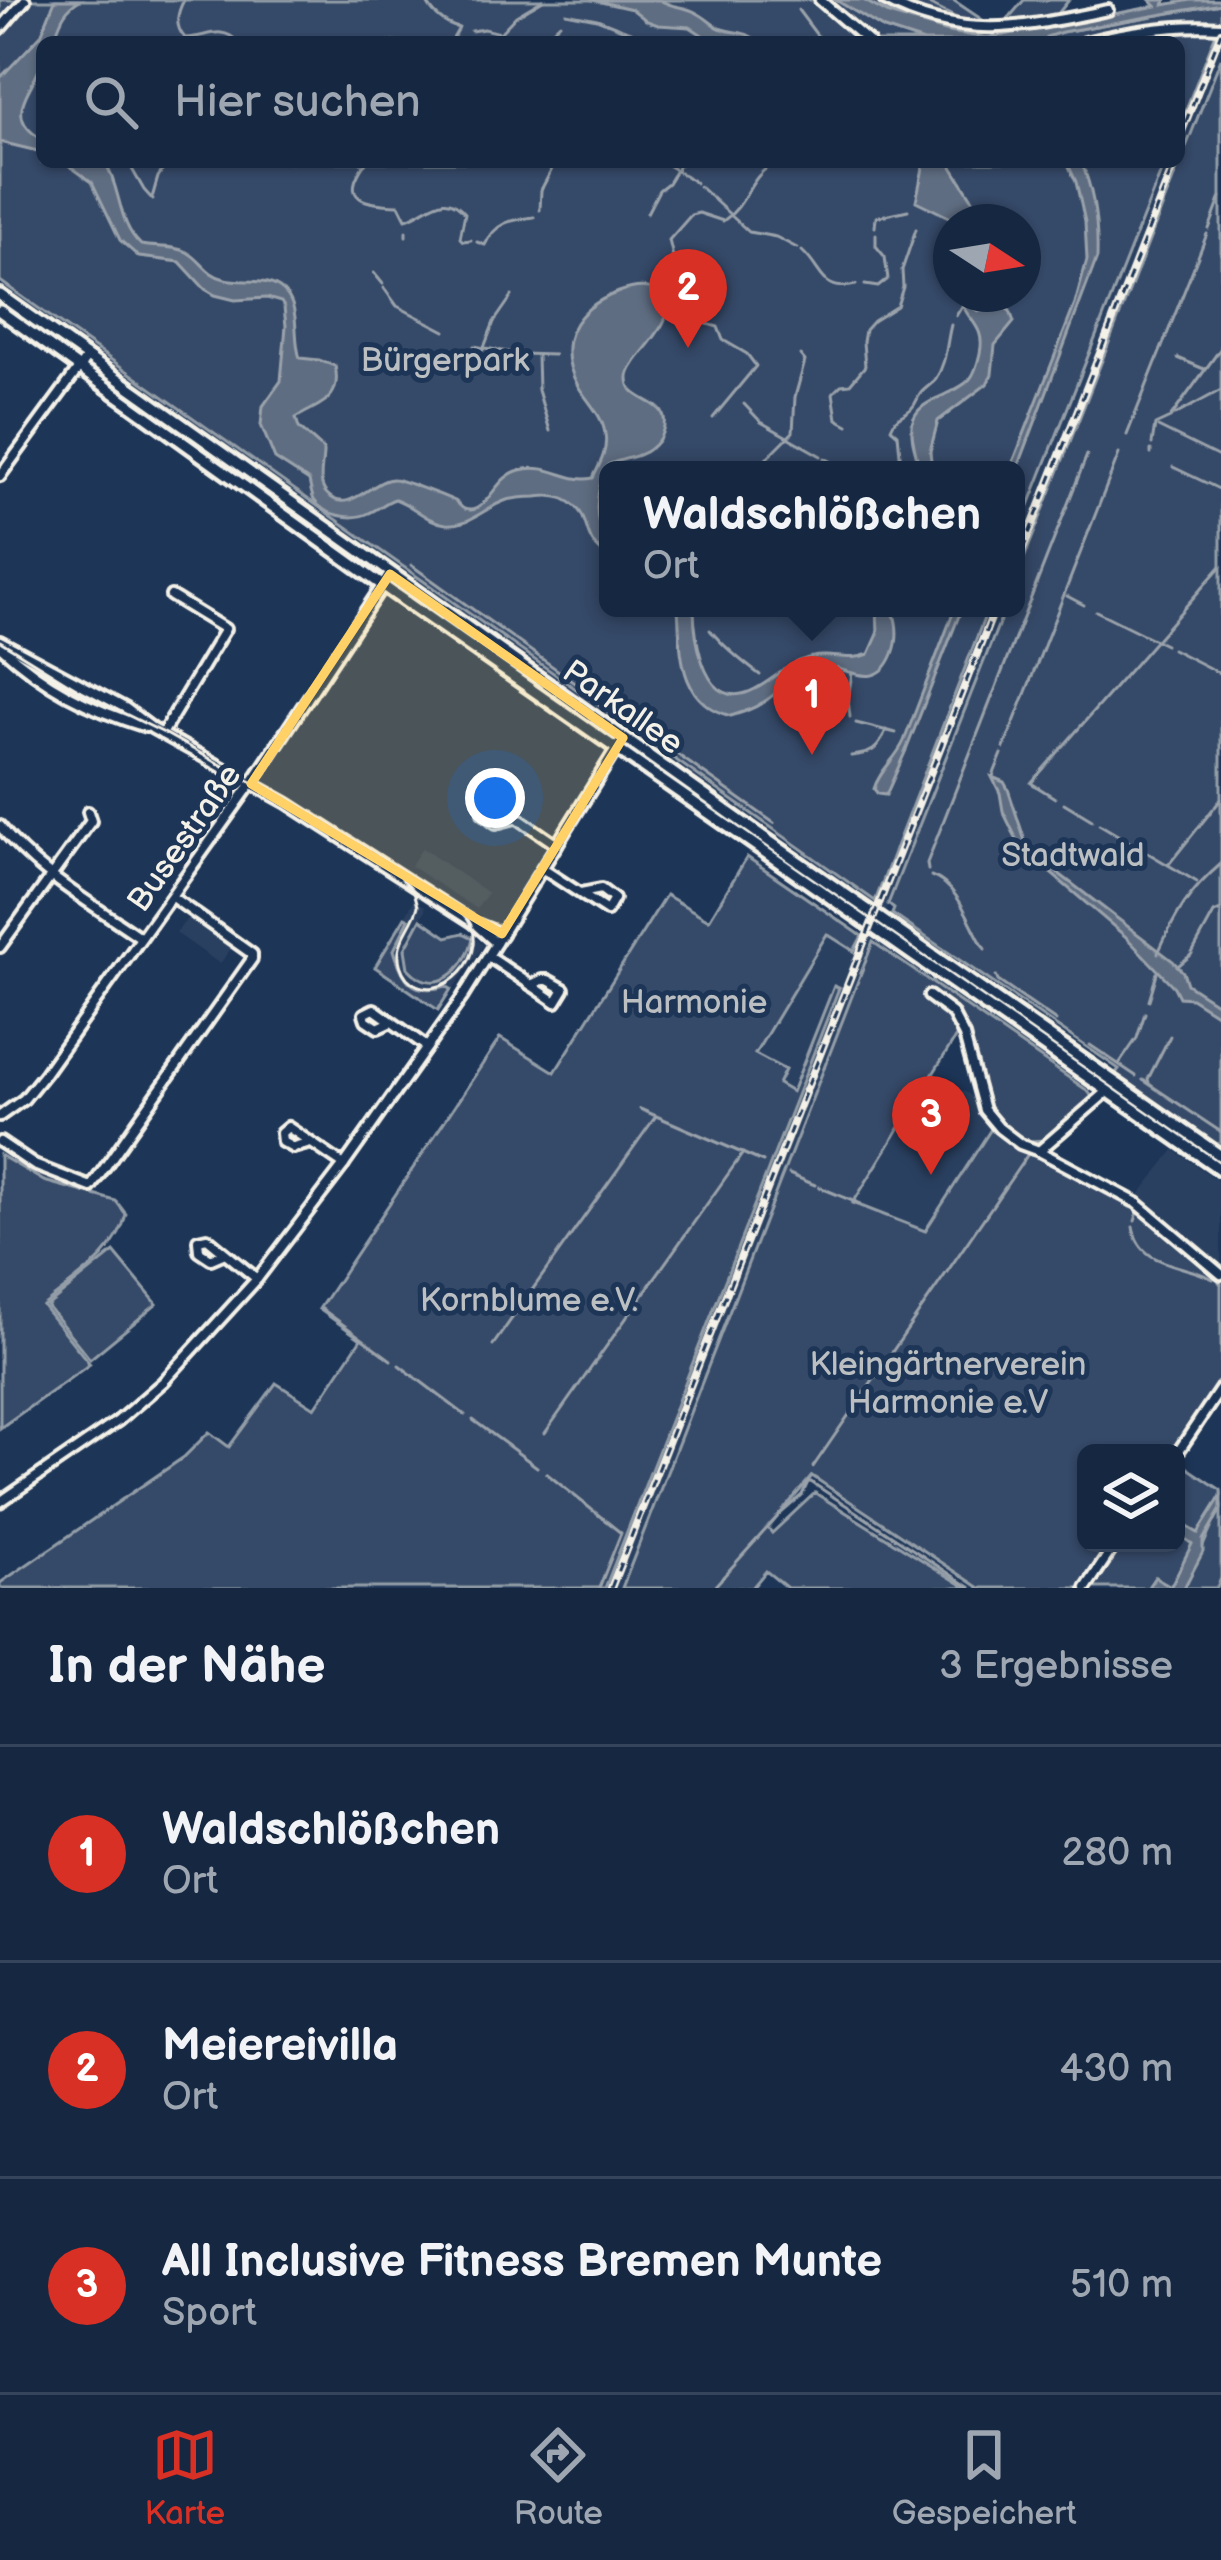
<!DOCTYPE html>
<html lang="de">
<head>
<meta charset="utf-8">
<style>
	body { margin:0; font-family:"Balsamiq Sans",sans-serif; background:#23344c; color:#f1f3f6 }
	.controls { position:absolute; right:36px; bottom:36px; display:grid; overflow:hidden; border-radius:18px; box-shadow:0 3px 9px #0004 }
	.controls button { width:108px; height:108px; display:grid; place-items:center; padding:0; border:0; border-bottom:3px solid #35445a; background:#162841; color:#f1f3f6; font:60px sans-serif }
	.compass { position:absolute; left:933px; top:204px; width:108px; height:108px; border-radius:50%; background:#162841; box-shadow:0 3px 9px #0004; rotate:102deg }
	.you { position:absolute; left:495px; top:798px; width:42px; height:42px; margin:-30px; border:9px solid #fff; border-radius:50%; background:#1a73e8; box-shadow:0 0 0 18px #1a73e833 }
	.badge { display:grid; place-items:center; width:78px; height:78px; border-radius:50%; background:#d93025; color:#fff; font-size:39px; font-weight:700 }
	.pin { position:absolute; translate:-50% -99px; filter:drop-shadow(0 3px 6px #0008) }
	.pin::after { content:''; position:absolute; top:63px; width:42px; height:36px; background:inherit; clip-path:polygon(0 0,100% 0,50% 100%) }
	.popup { position:absolute; left:599px; top:461px; width:426px; height:156px; box-sizing:border-box; display:grid; place-content:center; border-radius:18px; background:#162841; filter:drop-shadow(0 3px 9px #0005); font-size:39px; white-space:nowrap; color:#9ea6b1 }
	.popup b { font-size:45px; color:#f1f3f6 }
	.popup::after { content:''; position:absolute; left:50%; top:100%; margin-left:-24px; border:24px solid transparent; border-top-color:#162841 }
	.list { margin:0; padding:0; list-style:none }
	h2 { display:flex; justify-content:space-between; align-items:center; height:156px; margin:0; padding:0 48px; font-size:51px }
	h2 small { font-size:39px; font-weight:400; color:#9ea6b1 }
	.list li { display:grid; grid-template-columns:78px 1fr auto; gap:36px; align-items:center; box-sizing:border-box; height:216px; padding:0 48px; border-top:3px solid #35445a }
	.list b { display:block; font-size:45px; white-space:nowrap }
	.list p { margin:0; font-size:39px; white-space:nowrap; color:#9ea6b1 }
	.list em { font-size:39px; font-style:normal; color:#9ea6b1 }
	.icon { flex:none; width:66px; height:66px; fill:none; stroke:currentColor; stroke-width:2; stroke-linecap:round; stroke-linejoin:round }
	.map { position:relative; flex:none; width:1221px; height:1588px; overflow:hidden }
	.search { position:absolute; background:#162841; box-shadow:0 3px 9px #0004; left:36px; right:36px; top:36px; height:132px; display:flex; align-items:center; gap:30px; box-sizing:border-box; padding:0 42px; border-radius:18px; color:#9ea6b1; font-size:45px }
	.sheet { height:804px; background:#162841 }
	nav { display:flex; justify-content:space-around; align-items:center; box-sizing:border-box; height:168px; border-top:3px solid #35445a; background:#162841; font-size:33px; color:#9ea6b1 }
	nav a { display:grid; justify-items:center; gap:6px }
	nav .on { color:#d93025 }
	.map>svg:first-child { display:block }
	.built { fill:#2a4060 }
	.green { fill:#354a67; stroke:#949ea8; stroke-width:3; fill-rule:evenodd }
	.water { fill:#5e6d82; stroke:#9aa2ab; stroke-width:3 }
	.lines { fill:none; stroke-linecap:round; stroke-linejoin:round }
	.stream { stroke:#9aa2ab; stroke-width:3 }
	.minor-casing { stroke:#f4f1e8; stroke-width:16 }
	.major-casing { stroke:#f4f1e8; stroke-width:18 }
	.minor { stroke:#1d3557; stroke-width:8 }
	.major { stroke:#1d3557; stroke-width:9 }
	.tram { stroke:#f4f1e8; stroke-width:3 }
	.rail-casing { stroke:#f4f1e8; stroke-width:8 }
	.rail { stroke:#1d3557; stroke-width:3; stroke-dasharray:9; stroke-linecap:butt }
	.marked { fill:#ffd166; fill-opacity:0.2; stroke:#ffd166; stroke-width:9; stroke-linejoin:round }
	.labels { text-anchor:middle; stroke-width:10; stroke-linejoin:round; paint-order:stroke }
	.park-label { font-size:33px; fill:#bbbfc1; stroke:#1d3557 }
	.street-label { font-size:33px; fill:#f4f1e8; stroke:#1d3557 }
</style>
</head>
<body>
<div class="map">
<svg width="1221" height="1588" viewBox="0 0 1221 1588">
	<rect width="100%" height="100%" fill="#1d3557"/>
	<filter id="ink" filterUnits="userSpaceOnUse"><feTurbulence type="fractalNoise" baseFrequency=".00833" numOctaves="2"/><feDisplacementMap in="SourceGraphic" scale="24" xChannelSelector="R" yChannelSelector="G"/><feConvolveMatrix kernelMatrix="1 2 1 2 8 2 1 2 1" color-interpolation-filters="sRGB"/></filter>
	<g filter="url(#ink)">
		<g class="built">
			<path d="M 1221,20 L 1221,58 L 1016,579 L 1016,538 L 1165,162 L 1179,162 L 1179,127 Z"/>
			<path d="M 988,608 L 1005,608 L 622,1588 L 605,1588 L 839,988 L 833,987 L 792,1092 L 778,1084 L 755,1054 L 827,933 L 853,951 L 857,943 L 859,943 Z"/>
			<path d="M 422,848 L 488,893 L 477,909 L 410,866 Z"/>
			<path d="M 414,900 L 425,906 L 425,911 L 405,949 L 472,947 L 474,937 L 484,945 L 448,996 L 450,989 L 447,987 L 435,989 L 419,988 L 400,971 L 394,951 L 409,920 L 405,917 Z"/>
			<path d="M 192,912 L 235,942 L 220,964 L 176,933 Z"/>
			<path d="M 933,1072 L 978,1100 L 980,1110 L 991,1129 L 925,1231 L 921,1231 L 852,1203 Z"/>
			<path d="M 1174,1150 L 1221,1183 L 1221,1270 L 1136,1199 Z"/>
		</g>
		<g class="green">
			<path d="M 0,0 L 836,0 L 884,29 L 924,42 L 42,42 L 42,162 L 1165,162 L 1016,538 L 1016,470 L 608,470 L 608,608 L 988,608 L 876,899 L 875,901 L 0,281 ZM 951,222 L 1023,222 L 1023,294 L 951,294 Z"/>
			<path d="M 863,0 C 893,0 930,23 962,29 C 1011,38 1064,21 1112,11 L 1113,14 L 988,38 C 946,36 899,21 863,0 Z"/>
			<path d="M 891,0 L 953,0 L 993,27 L 959,23 Z"/>
			<path d="M 1024,0 L 1069,0 L 1052,21 L 1002,26 Z"/>
			<path d="M 1221,4 L 1221,20 L 1179,127 L 1179,42 L 1090,42 L 1091,36 L 1075,42 L 1029,42 L 1062,32 Z"/>
			<path d="M 1221,58 L 1221,1151 L 1113,1077 L 1119,1069 L 892,914 L 894,909 L 888,904 L 1005,608 L 1016,608 L 1016,579 Z"/>
			<path d="M 747,857 L 862,936 L 854,951 L 827,934 L 755,1054 L 785,1070 L 778,1084 L 792,1092 L 834,986 L 839,988 L 605,1588 L 0,1588 L 0,1583 L 184,1457 L 209,1432 L 229,1447 L 276,1383 L 315,1408 L 361,1339 L 319,1309 L 500,1038 L 555,1072 L 666,895 L 709,920 Z"/>
			<path d="M 405,917 L 409,919 L 394,950 C 403,980 412,996 446,986 L 451,989 L 438,1010 L 375,967 Z"/>
			<path d="M 421,919 L 447,937 L 463,933 L 473,938 C 466,970 436,999 408,968 L 405,949 Z"/>
			<path d="M 873,942 L 1088,1091 L 1092,1097 L 1045,1140 L 1029,1141 L 1003,1127 L 986,1102 L 967,1036 L 955,1011 L 929,994 L 925,1000 L 950,1016 L 959,1032 L 853,1203 L 925,1231 L 991,1129 L 1028,1152 L 1042,1154 L 1138,1207 L 1138,1211 L 1221,1282 L 1221,1385 L 1174,1453 L 1086,1453 L 1086,1543 L 1176,1543 L 1176,1460 L 1221,1490 L 1221,1496 L 1170,1587 L 1155,1577 L 1148,1588 L 980,1588 L 812,1476 L 768,1528 L 772,1533 L 815,1493 L 967,1588 L 787,1588 L 766,1571 L 752,1588 L 622,1588 Z"/>
			<path d="M 0,1155 L 44,1181 L 116,1201 L 126,1214 C 117,1256 75,1279 43,1306 L 90,1364 L 0,1428 Z"/>
			<path d="M 114,1252 L 157,1304 L 90,1359 L 47,1306 Z"/>
			<path d="M 1221,1509 L 1221,1578 L 1217,1588 L 1184,1588 C 1198,1561 1206,1535 1221,1509 Z"/>
		</g>
		<g class="water">
			<path d="M 55,0 L 80,0 C 62,10 60,24 53,42 L 42,42 C 42,49 44,56 42,62 C 35,88 0,116 42,139 L 42,152 L 0,142 L 0,78 L 41,35 Z"/>
			<path d="M 592,0 L 660,0 C 672,8 685,6 697,13 C 706,17 713,26 722,29 C 737,34 746,30 758,42 L 713,42 L 690,27 L 658,25 L 647,21 L 632,9 Z"/>
			<path d="M 836,0 L 863,0 L 889,14 L 949,32 L 988,38 L 1156,6 L 1150,0 L 1166,0 L 1164,5 L 1191,0 L 1221,0 L 1221,4 L 1062,32 L 1046,37 L 1047,42 L 924,42 L 884,29 Z"/>
			<path d="M 64,162 L 103,162 L 106,164 C 121,190 118,224 141,245 C 156,248 174,245 187,252 C 202,260 206,275 225,279 C 245,284 271,275 287,295 C 300,312 293,338 300,358 L 319,360 L 335,366 C 343,402 317,404 296,418 L 299,428 L 323,449 C 324,463 316,483 327,494 C 349,517 373,478 394,479 C 399,479 449,498 455,501 C 462,506 461,510 471,510 C 488,509 497,475 520,470 C 550,462 569,484 593,478 C 600,464 608,450 605,434 C 603,416 587,401 578,386 C 554,342 575,308 619,292 C 630,288 645,284 655,291 C 693,314 630,355 628,377 C 626,406 676,396 662,433 C 660,439 656,444 651,448 C 640,458 622,458 608,465 C 599,484 593,505 600,527 C 604,539 608,542 608,556 C 577,539 596,514 564,499 C 555,495 546,496 536,497 C 527,497 516,498 507,500 C 485,507 471,526 446,524 C 427,522 413,505 395,499 C 385,502 379,509 369,513 C 353,521 324,516 314,500 C 312,496 310,486 309,481 L 275,459 L 261,425 L 263,406 L 281,381 L 286,326 L 284,307 L 281,302 L 267,298 L 235,300 L 215,295 L 205,289 L 180,262 L 139,257 L 120,240 L 92,182 Z"/>
			<path d="M 918,162 L 949,162 L 978,208 L 984,222 L 959,222 L 916,201 L 923,168 Z"/>
			<path d="M 1067,162 L 1081,162 C 1095,193 1098,225 1097,258 L 1016,473 L 1016,470 L 1010,470 L 1075,304 L 1087,260 L 1085,222 L 1076,182 Z"/>
			<path d="M 961,294 L 973,294 L 970,302 C 976,319 992,307 1004,307 L 1010,311 L 1014,322 L 995,345 L 992,374 L 987,384 L 938,421 L 930,451 L 932,470 L 920,470 C 917,455 910,439 912,424 C 917,397 954,397 970,379 C 976,372 978,362 980,353 C 987,323 961,319 961,294 Z"/>
			<path d="M 678,608 L 694,608 C 694,639 705,716 755,689 C 775,679 790,661 813,657 C 832,653 850,662 869,654 L 878,634 L 877,608 L 892,608 C 898,624 899,639 893,654 C 875,699 839,658 809,666 C 797,669 789,681 780,689 C 766,703 750,711 731,716 C 678,703 681,653 678,608 Z"/>
			<path d="M 955,608 L 962,608 L 907,748 L 886,795 L 878,794 L 874,789 C 879,771 896,759 904,741 Z"/>
			<path d="M 992,777 L 1004,782 L 1008,789 L 1028,850 L 1173,961 L 1183,972 L 1187,984 L 1221,1006 L 1221,1017 L 1191,998 L 1179,997 L 1174,987 L 1125,936 L 1039,863 L 1026,855 L 1016,838 L 1003,811 L 1000,793 Z"/>
			<path d="M 1221,1496 L 1221,1509 L 1203,1540 L 1203,1552 L 1184,1588 L 1148,1587 L 1155,1577 L 1171,1586 L 1192,1544 L 1176,1532 L 1176,1520 L 1198,1533 Z"/>
		</g>
		<g class="lines">
			<g class="stream">
				<path d="M 184,0 C 177,13 174,26 185,38 C 206,38 221,24 238,42"/>
				<path d="M 426,0 C 431,13 445,25 459,28 L 451,42"/>
				<path d="M 920,0 L 963,21"/>
				<path d="M 798,10 L 822,42"/>
				<path d="M 566,13 L 597,19 L 655,42"/>
				<path d="M 471,31 L 484,29 L 500,33 L 516,16 L 543,0"/>
				<path d="M 540,42 L 560,23"/>
				<path d="M 128,162 L 144,190 L 153,200"/>
				<path d="M 366,162 C 337,201 367,204 399,205 L 406,219 C 429,212 444,187 465,213 L 460,238 L 463,241 L 471,240"/>
				<path d="M 532,162 L 549,167 L 551,171 L 541,190 L 540,210"/>
				<path d="M 663,162 L 696,183"/>
				<path d="M 699,186 L 749,232 L 776,237 L 797,248"/>
				<path d="M 152,198 L 158,177 L 168,162"/>
				<path d="M 647,213 L 659,190 L 668,183 L 681,162"/>
				<path d="M 875,227 L 876,217 L 908,210"/>
				<path d="M 1209,229 L 1221,197"/>
				<path d="M 406,236 L 406,231"/>
				<path d="M 477,242 L 485,245 C 496,222 510,220 534,217"/>
				<path d="M 802,251 C 824,271 820,293 856,285"/>
				<path d="M 374,273 L 383,284"/>
				<path d="M 865,285 L 878,287 L 888,279 L 885,257 L 876,246 L 876,234"/>
				<path d="M 384,288 L 397,306 L 445,331"/>
				<path d="M 682,295 L 669,240 L 691,215 L 699,213 L 723,221 C 750,203 746,178 776,162"/>
				<path d="M 677,300 L 696,309 L 704,323 L 718,327 L 723,340 L 747,354 L 756,366 L 713,418"/>
				<path d="M 956,316 L 964,303"/>
				<path d="M 474,346 L 513,353"/>
				<path d="M 483,350 L 494,322 L 512,296"/>
				<path d="M 521,354 L 554,355"/>
				<path d="M 537,355 L 538,390 L 550,431"/>
				<path d="M 1178,358 L 1204,369"/>
				<path d="M 744,404 L 761,422 L 821,456"/>
				<path d="M 1175,415 L 1221,390"/>
				<path d="M 848,425 L 837,419 L 833,393 L 841,385 L 850,384 L 865,366 L 863,342 L 865,330 L 873,321 L 897,306 L 903,287 L 902,270 L 916,229"/>
				<path d="M 1158,427 L 1221,458"/>
				<path d="M 1127,435 L 1207,234"/>
				<path d="M 1152,444 L 1155,425 L 1170,418 L 1221,348"/>
				<path d="M 1151,454 L 1151,450"/>
				<path d="M 825,458 L 847,470"/>
				<path d="M 901,465 L 898,434 L 891,428 C 896,415 902,417 911,409 C 917,403 916,399 921,393 C 925,388 931,385 935,380 C 947,362 946,344 951,325"/>
				<path d="M 1173,467 L 1221,490"/>
				<path d="M 675,470 L 708,465 L 719,470"/>
				<path d="M 755,470 L 793,432 L 795,397 L 805,361 L 800,355"/>
				<path d="M 896,470 L 905,458"/>
				<path d="M 411,565 L 616,712"/>
				<path d="M 1067,596 L 1084,605"/>
				<path d="M 1096,611 L 1165,645"/>
				<path d="M 710,630 C 725,648 741,661 760,675"/>
				<path d="M 1172,649 L 1221,674"/>
				<path d="M 850,717 L 848,699 L 852,673"/>
				<path d="M 626,718 L 774,823"/>
				<path d="M 856,723 L 896,733"/>
				<path d="M 1004,748 L 1119,454"/>
				<path d="M 851,756 C 871,754 879,750 886,730"/>
				<path d="M 993,776 L 1002,754"/>
				<path d="M 1055,798 L 1031,783 L 1221,566"/>
				<path d="M 1064,803 L 1092,820"/>
				<path d="M 1215,807 L 1221,799"/>
				<path d="M 1099,824 L 1197,882"/>
				<path d="M 1169,864 L 1213,809"/>
				<path d="M 928,870 L 927,863 L 1087,455"/>
				<path d="M 931,876 C 960,886 969,924 985,949"/>
				<path d="M 1158,953 C 1175,915 1189,891 1221,864"/>
				<path d="M 1179,965 L 1191,955 L 1214,913 L 1221,910"/>
				<path d="M 996,976 L 998,981 L 1056,1021"/>
				<path d="M 1149,1000 L 1157,973"/>
				<path d="M 1090,1045 L 1136,1076"/>
				<path d="M 1119,1064 L 1137,1038 L 1145,1013"/>
				<path d="M 1143,1080 L 1221,1132"/>
				<path d="M 1149,1083 L 1148,1079 L 1170,1036"/>
				<path d="M 640,1109 L 763,1162"/>
				<path d="M 789,1174 L 815,1185"/>
				<path d="M 819,1187 L 860,1204"/>
				<path d="M 1102,1188 L 1130,1207"/>
				<path d="M 1135,1221 L 1138,1212"/>
				<path d="M 1133,1227 C 1140,1268 1184,1263 1213,1279"/>
				<path d="M 1219,1282 L 1221,1284"/>
				<path d="M 322,1309 L 391,1360"/>
				<path d="M 493,1345 L 656,1116"/>
				<path d="M 399,1365 L 465,1415"/>
				<path d="M 473,1420 L 537,1467"/>
				<path d="M 545,1433 L 743,1153"/>
				<path d="M 813,1467 L 1028,1154 L 1031,1155"/>
				<path d="M 546,1473 L 621,1533 L 599,1588"/>
				<path d="M 811,1482 L 971,1588"/>
				<path d="M 713,1588 L 779,1515 L 802,1495 L 808,1482 L 811,1482"/>
			</g>
			<g class="minor-casing">
				<g id="minor">
					<path d="M 820,0 L 869,42"/>
					<path d="M 884,0 C 962,42 1026,27 1108,10"/>
					<path d="M 0,29 L 25,0"/>
					<path d="M 1085,42 C 1129,31 1176,24 1221,27"/>
					<path d="M 0,476 L 87,357"/>
					<path d="M 0,641 L 125,708 L 153,729 L 287,803 L 474,923 L 502,934"/>
					<path d="M 0,646 C 45,687 88,709 146,727"/>
					<path d="M 162,734 L 225,629 L 171,596"/>
					<path d="M 515,818 L 496,823 L 483,813 L 493,801 L 557,845"/>
					<path d="M 0,826 C 36,873 93,904 141,938"/>
					<path d="M 543,869 L 607,911 L 614,899 L 601,889 L 581,893"/>
					<path d="M 475,924 L 496,943"/>
					<path d="M 0,947 L 91,821 L 88,812"/>
					<path d="M 488,956 L 531,985"/>
					<path d="M 542,980 L 548,980 L 564,989 L 556,1002 L 531,985 Z"/>
					<path d="M 929,996 L 952,1013 L 964,1036 L 984,1110 L 999,1128 L 1020,1144 L 1039,1151 L 1137,1203 L 1221,1274"/>
					<path d="M 391,1022 L 378,1028 L 366,1020 L 364,1014 L 374,1009 L 427,1047"/>
					<path d="M 0,1116 L 24,1099 L 45,1073 L 251,784 L 390,574"/>
					<path d="M 0,1142 L 34,1165 L 91,1187 L 252,959 L 252,954 L 172,897"/>
					<path d="M 311,1143 L 293,1148 L 282,1142 L 281,1133 L 288,1127 L 344,1165"/>
					<path d="M 1039,1151 L 1108,1091"/>
					<path d="M 225,1253 L 211,1259 L 199,1251 L 198,1240 L 207,1238 L 257,1279"/>
					<path d="M 1176,1455 L 1221,1388"/>
					<path d="M 0,1502 L 118,1421 L 163,1382 L 257,1279 L 344,1165 L 462,998 L 623,738"/>
					<path d="M 1086,1588 L 1116,1543"/>
				</g>
			</g>
			<g class="major-casing">
				<g id="major">
					<path d="M 0,295 L 766,839 L 1221,1156"/>
					<path d="M 0,311 L 393,593 L 1221,1170"/>
				</g>
			</g>
			<use href="#minor" class="minor"/>
			<use href="#major" class="major"/>
			<path class="tram" d="M 0,641 L 89,696 L 166,734 L 289,803 L 463,914 C 499,949 440,1012 407,978 C 401,971 398,960 399,951 C 401,935 414,922 418,906 L 414,891 L 402,878"/>
			<g class="rail-casing">
				<g id="rail">
					<path d="M 1179,139 L 1221,32"/>
					<path d="M 1016,567 L 1175,162"/>
					<path d="M 611,1588 L 995,608"/>
				</g>
			</g>
			<use href="#rail" class="rail"/>
		</g>
	</g>
	<path class="marked" d="M 390,574 L 623,738 L 502,934 L 251,784 Z"/>
	<g class="labels">
		<g class="park-label">
			<text x="445" y="371">Bürgerpark</text>
			<text x="1073" y="866">Stadtwald</text>
			<text x="694" y="1013">Harmonie</text>
			<text x="529" y="1311">Kornblume e.V.</text>
			<text x="948" y="1375">Kleingärtnerverein<tspan x="948" dy="38">Harmonie e.V</tspan></text>
		</g>
		<g class="street-label">
			<text transform="translate(624 706) rotate(35)" y="12">Parkallee</text>
			<text transform="translate(183 837) rotate(-55)" y="12">Busestraße</text>
		</g>
	</g>
</svg>
<div class="controls">
<button><svg class="icon" aria-label="layers" viewBox="0 0 24 24"><path d="M12 4l9 5-9 5-9-5zM3 14l9 5 9-5"/></svg></button>
</div>
<svg class="compass" viewBox="-18 -18 36 36"><path d="M0-13l5 13h-10z" fill="#e53935"/><path d="M0 13l5-13h-10z" fill="#9ea6b1"/></svg>
<div class="you"></div>
<div class="pin badge" style="left:812px;top:755px">1</div>
<div class="popup"><b>Waldschlößchen</b>Ort</div>
<div class="pin badge" style="left:688px;top:348px">2</div>
<div class="pin badge" style="left:931px;top:1175px">3</div>
<div class="search"><svg class="icon" aria-label="search" viewBox="0 0 24 24"><circle cx="10" cy="10" r="6"/><path d="M15 15l6 6"/></svg>Hier suchen</div>
</div>
<section class="sheet">
<h2>In der Nähe<small>3 Ergebnisse</small></h2>
<ul class="list">
<li><span class="badge">1</span><div><b>Waldschlößchen</b><p>Ort</p></div><em>280 m</em></li>
<li><span class="badge">2</span><div><b>Meiereivilla</b><p>Ort</p></div><em>430 m</em></li>
<li><span class="badge">3</span><div><b>All Inclusive Fitness Bremen Munte</b><p>Sport</p></div><em>510 m</em></li>
</ul>
</section>
<nav>
<a class="on"><svg class="icon" aria-label="map" viewBox="0 0 24 24"><path d="M3 6l6-2 6 2 6-2v14l-6 2-6-2-6 2zM9 4v14M15 6v14"/></svg>Karte</a>
<a><svg class="icon" aria-label="directions" viewBox="0 0 24 24"><path d="M12 3l9 9-9 9-9-9zM9 14v-3h6M13 9l2 2-2 2"/></svg>Route</a>
<a><svg class="icon" aria-label="saved" viewBox="0 0 24 24"><path d="M7 4h10v16l-5-4-5 4z"/></svg>Gespeichert</a>
</nav>
</body>
</html>
